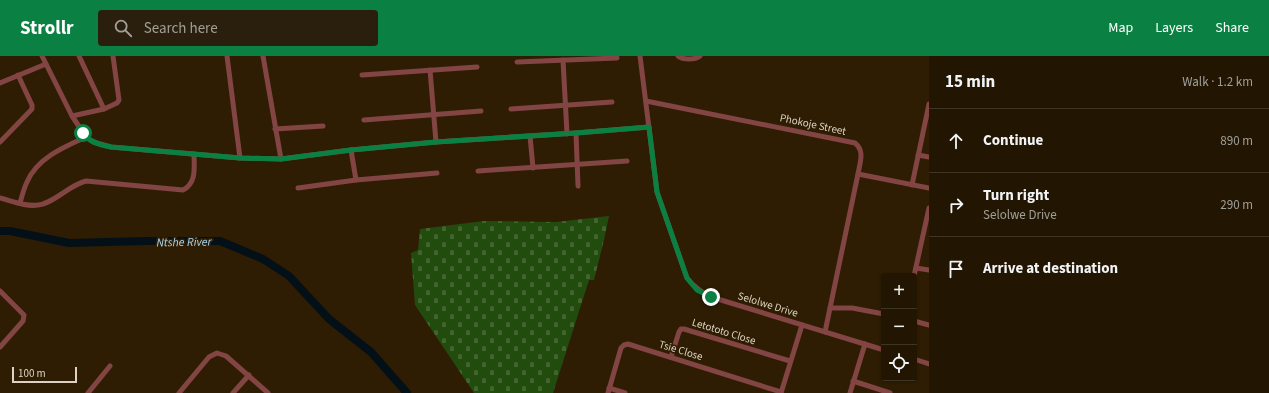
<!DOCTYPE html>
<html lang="en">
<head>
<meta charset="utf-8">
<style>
	body { margin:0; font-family:"Source Sans 3",sans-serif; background:#2a1f0c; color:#f1f3f6 }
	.controls { position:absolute; right:12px; bottom:12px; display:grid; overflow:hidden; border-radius:4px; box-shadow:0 1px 3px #0004 }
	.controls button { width:36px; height:36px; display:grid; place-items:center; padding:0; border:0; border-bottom:1px solid #3f3524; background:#221602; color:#f1f3f6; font:20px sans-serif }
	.scale { position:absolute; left:12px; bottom:10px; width:65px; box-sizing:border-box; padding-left:4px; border:2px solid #dcd1c2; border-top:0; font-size:11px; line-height:14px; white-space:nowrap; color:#dcd1c2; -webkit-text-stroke:3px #2e1d03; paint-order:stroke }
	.stop { position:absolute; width:12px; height:12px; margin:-9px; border:3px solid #0b8043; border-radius:50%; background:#fff }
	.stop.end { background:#0b8043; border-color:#fff; box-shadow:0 1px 4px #0008 }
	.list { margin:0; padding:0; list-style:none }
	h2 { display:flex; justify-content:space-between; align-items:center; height:52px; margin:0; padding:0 16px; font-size:17px }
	h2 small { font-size:13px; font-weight:400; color:#a29f99 }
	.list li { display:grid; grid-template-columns:26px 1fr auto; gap:12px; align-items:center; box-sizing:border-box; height:64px; padding:0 16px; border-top:1px solid #3f3524 }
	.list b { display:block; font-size:15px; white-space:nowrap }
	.list p { margin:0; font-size:13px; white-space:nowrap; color:#a29f99 }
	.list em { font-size:13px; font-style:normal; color:#a29f99 }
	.icon { flex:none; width:22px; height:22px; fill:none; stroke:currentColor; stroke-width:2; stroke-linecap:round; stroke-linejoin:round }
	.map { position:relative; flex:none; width:929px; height:337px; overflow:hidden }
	header { display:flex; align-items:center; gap:24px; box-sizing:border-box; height:56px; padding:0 20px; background:#0b8043; color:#fff }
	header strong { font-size:19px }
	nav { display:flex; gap:22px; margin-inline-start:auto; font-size:14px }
	.search { width:280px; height:36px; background:#2a1f0c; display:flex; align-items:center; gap:10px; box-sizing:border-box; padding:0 14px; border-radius:4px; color:#a29f99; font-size:15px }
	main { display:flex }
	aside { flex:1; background:#221602 }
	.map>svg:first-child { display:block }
	.cemetery { fill:url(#cemetery-stones) }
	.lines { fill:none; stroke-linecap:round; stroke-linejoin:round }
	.river { stroke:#041017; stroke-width:8 }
	.street { stroke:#824543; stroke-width:5 }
	.route { stroke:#0b8043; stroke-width:5 }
	.labels { text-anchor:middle; stroke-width:3.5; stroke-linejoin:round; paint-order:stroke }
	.street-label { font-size:11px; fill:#dcd1c2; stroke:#2e1d03 }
	.water-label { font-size:12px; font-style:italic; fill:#a7d5f1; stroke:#2e1d03 }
</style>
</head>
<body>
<header>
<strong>Strollr</strong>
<div class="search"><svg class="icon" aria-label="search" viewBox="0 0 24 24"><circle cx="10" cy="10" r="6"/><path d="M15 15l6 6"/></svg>Search here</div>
<nav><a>Map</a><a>Layers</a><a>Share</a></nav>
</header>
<main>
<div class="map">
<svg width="929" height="337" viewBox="0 0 929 337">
	<defs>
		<pattern id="cemetery-stones" width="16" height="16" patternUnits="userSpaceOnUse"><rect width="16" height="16" fill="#224c0e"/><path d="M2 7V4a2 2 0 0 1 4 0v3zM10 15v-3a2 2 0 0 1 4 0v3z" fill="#42652f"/></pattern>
	</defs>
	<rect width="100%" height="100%" fill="#2e1d03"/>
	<path class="cemetery" d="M 609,160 L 604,184 L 594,224 L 589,224 L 553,337 L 474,337 L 415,249 L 411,197 L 418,194 L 420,173 L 484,165 L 556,166 Z"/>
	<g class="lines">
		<path class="river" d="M 0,175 L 10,175 L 69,187 L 147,185 L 220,185 L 263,203 L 289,220 L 329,263 L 371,296 L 407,337"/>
		<g class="street">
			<path d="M 42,0 L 72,60 L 86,81 L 93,86 L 111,91 L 240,102 L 281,103 L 351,94 L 436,86 L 576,77 L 649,71"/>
			<path d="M 79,0 L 104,53"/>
			<path d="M 227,0 L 240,102"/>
			<path d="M 263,0 L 281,103"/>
			<path d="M 640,0 L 657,136 L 687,222 C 694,231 701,236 711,241 L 884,294"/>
			<path d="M 678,0 C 683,4 695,4 700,0"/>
			<path d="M 563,4 L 567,78"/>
			<path d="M 517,6 L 617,2"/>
			<path d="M 430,14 L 436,86"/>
			<path d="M 362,19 L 477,11"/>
			<path d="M 0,27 L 46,8"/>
			<path d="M 646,45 L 855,87 C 865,95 860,106 858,118 L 825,276"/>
			<path d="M 511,53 L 612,46"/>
			<path d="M 72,60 L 104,53 L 117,47 L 119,44 L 113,0"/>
			<path d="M 364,64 L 481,55"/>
			<path d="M 275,73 L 323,70"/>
			<path d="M 576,77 L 578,130"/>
			<path d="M 530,80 L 533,112"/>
			<path d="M 0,86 L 32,53 L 32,49 L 18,19"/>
			<path d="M 351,94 L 356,124"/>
			<path d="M 918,99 L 929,101"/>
			<path d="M 478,115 L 627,105"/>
			<path d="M 858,118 L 929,132"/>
			<path d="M 912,129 L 929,48"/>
			<path d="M 298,132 L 356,124 L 437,117"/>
			<path d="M 0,142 C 12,145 26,151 38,149 C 53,148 69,129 86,125 L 183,134 C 197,127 194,111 194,98"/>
			<path d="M 20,147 C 22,140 24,132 27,126 C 37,102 64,91 86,81"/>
			<path d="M 916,212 L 929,214"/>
			<path d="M 914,220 L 929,152"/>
			<path d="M 0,235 L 24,259 L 23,265 L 0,291"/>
			<path d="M 830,252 L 852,252 L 884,258"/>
			<path d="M 914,265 L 929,269"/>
			<path d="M 671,301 L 679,276 L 681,273 L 684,273 L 790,305"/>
			<path d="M 914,303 L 929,308"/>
			<path d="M 853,325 L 890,337"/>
			<path d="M 609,332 L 625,337"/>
			<path d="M 88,337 L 110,310"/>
			<path d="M 179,337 L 209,301 L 217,297 L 226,300 L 268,337"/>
			<path d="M 233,337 L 249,319"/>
			<path d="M 608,337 L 621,292 L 624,289 L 628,288 L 781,336"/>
			<path d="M 781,337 L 802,269"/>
			<path d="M 850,337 L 865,288"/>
		</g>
	</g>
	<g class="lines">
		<path class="route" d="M 83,77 C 89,86 100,89 111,91 L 240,102 L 281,103 L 351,94 L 436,86 L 576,77 L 649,71 L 657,136 L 687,222 L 697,234 L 711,241"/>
	</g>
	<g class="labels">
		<g class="street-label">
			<text transform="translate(813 68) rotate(12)" y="4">Phokoje Street</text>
			<text transform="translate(768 248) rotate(17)" y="4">Selolwe Drive</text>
			<text transform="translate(724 275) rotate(17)" y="4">Letototo Close</text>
			<text transform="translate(681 294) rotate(17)" y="4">Tsie Close</text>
		</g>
		<g class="water-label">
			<text transform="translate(184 186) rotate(-1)" y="4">Ntshe River</text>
		</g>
	</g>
</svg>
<div class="controls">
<button>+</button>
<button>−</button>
<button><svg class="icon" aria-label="locate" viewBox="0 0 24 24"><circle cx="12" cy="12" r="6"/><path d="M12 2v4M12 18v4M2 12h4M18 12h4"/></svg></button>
</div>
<div class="scale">100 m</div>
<div class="stop" style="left:83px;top:77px"></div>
<div class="stop end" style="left:711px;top:241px"></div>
</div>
<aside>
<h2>15 min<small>Walk · 1.2 km</small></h2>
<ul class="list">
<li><svg class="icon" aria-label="ahead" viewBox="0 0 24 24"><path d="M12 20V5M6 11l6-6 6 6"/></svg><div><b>Continue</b></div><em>890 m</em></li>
<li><svg class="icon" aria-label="right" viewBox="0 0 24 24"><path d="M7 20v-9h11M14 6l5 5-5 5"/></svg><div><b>Turn right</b><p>Selolwe Drive</p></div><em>290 m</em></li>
<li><svg class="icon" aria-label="arrive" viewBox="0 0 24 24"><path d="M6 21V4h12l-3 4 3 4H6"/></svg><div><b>Arrive at destination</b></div></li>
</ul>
</aside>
</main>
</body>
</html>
